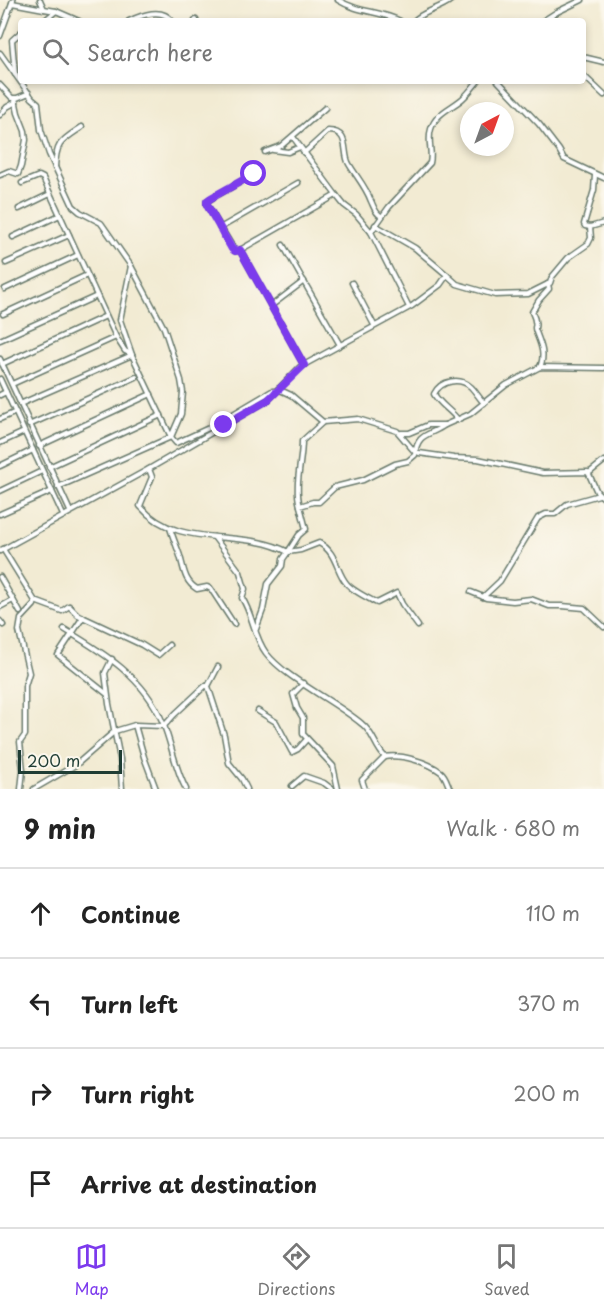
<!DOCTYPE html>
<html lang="en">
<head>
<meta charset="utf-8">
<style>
	body { margin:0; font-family:"Playpen Sans",sans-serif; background:#f6f6f6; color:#222 }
	.compass { position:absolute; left:460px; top:102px; width:54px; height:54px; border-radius:50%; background:#fff; box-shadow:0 3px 9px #0003; rotate:41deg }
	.scale { position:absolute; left:18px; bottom:15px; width:104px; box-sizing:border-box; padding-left:6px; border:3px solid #1f3d34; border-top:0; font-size:16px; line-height:21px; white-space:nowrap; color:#1f3d34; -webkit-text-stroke:4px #fbf7ec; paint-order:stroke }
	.stop { position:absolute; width:18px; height:18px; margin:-14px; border:4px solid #7c3aed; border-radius:50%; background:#fff }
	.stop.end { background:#7c3aed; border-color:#fff; box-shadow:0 2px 6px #0008 }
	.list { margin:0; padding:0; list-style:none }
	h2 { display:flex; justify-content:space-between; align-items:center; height:78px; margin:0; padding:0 24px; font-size:26px }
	h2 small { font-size:20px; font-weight:400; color:#767676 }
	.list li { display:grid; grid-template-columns:39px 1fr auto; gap:18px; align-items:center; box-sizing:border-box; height:90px; padding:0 24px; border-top:2px solid #e0e0e0 }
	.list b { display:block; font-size:22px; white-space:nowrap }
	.list em { font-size:20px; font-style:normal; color:#767676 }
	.icon { flex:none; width:33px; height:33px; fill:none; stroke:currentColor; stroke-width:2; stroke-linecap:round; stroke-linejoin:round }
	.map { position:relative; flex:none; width:604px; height:789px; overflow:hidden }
	.search { position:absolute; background:#fff; box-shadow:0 3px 9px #0003; left:18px; right:18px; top:18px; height:66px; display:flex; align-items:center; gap:15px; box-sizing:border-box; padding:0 21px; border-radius:6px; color:#767676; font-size:22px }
	.sheet { height:438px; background:#fff }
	nav { display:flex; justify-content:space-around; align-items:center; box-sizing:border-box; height:84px; border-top:2px solid #e0e0e0; background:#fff; font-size:16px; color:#767676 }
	nav a { display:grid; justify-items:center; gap:3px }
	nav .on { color:#7c3aed }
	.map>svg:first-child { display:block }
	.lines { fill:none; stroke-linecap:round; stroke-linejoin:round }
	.street-casing { stroke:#697a6c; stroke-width:7 }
	.street { stroke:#fff; stroke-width:4 }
	.route { stroke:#7c3aed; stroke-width:8 }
</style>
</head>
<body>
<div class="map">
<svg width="604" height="789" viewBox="0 0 604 789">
	<rect width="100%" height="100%" fill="#fbf7ec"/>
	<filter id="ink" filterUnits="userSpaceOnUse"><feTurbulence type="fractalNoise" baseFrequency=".0167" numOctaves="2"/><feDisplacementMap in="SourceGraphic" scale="12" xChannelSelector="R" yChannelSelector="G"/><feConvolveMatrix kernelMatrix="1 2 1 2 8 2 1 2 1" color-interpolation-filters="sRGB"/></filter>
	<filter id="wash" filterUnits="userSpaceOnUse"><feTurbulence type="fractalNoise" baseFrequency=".008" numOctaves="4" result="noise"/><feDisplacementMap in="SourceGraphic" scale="24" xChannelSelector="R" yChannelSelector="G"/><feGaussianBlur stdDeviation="1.35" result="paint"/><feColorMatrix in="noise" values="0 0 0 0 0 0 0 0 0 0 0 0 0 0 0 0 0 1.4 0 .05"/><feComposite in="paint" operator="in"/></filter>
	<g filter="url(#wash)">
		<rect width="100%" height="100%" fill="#f2ebd3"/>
	</g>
	<g filter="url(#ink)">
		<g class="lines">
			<g class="street-casing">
				<g id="street">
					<path d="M 40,0 L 44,9 L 56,11"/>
					<path d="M 338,0 C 359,13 378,10 400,21"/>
					<path d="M 12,3 L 44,9"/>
					<path d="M 44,21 L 56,11 L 79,21"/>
					<path d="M 129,21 C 142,15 162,7 172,21"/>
					<path d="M 195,21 L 196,20"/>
					<path d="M 414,21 C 421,12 440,9 451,0"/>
					<path d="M 543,21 L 557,12 L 582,0"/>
					<path d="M 0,36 L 13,0"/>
					<path d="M 0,53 L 32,98 L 38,103 L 41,130 L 49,154 L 73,206 L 80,212 L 101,223 L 131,266 L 164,328 L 181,380 L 183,392 L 181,414 L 171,437 L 58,487"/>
					<path d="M 583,57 L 604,62"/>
					<path d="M 15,74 L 12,40 L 21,32"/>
					<path d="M 583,75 L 604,95"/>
					<path d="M 498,81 L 539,124 L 559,150 L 564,159 L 604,178"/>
					<path d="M 0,85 L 12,98 L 17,98 L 29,93"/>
					<path d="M 0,115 L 7,107 L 16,102"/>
					<path d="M 293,137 L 336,195 L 344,205 L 356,214 L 371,232"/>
					<path d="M 273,150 L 288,152 L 300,147"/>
					<path d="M 265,152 L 281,146 L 325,108"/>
					<path d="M 304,153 L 328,131 C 351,131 342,153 349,164 C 356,176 366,187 371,201 C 374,207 375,213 381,216"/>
					<path d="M 55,168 C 56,142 61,141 82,127"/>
					<path d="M 254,174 L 207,201 L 207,205 L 235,251 L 240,250 L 336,195"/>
					<path d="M 0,175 L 9,171 L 18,174 L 21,166 L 26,140 L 25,131 L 18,113 L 15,99"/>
					<path d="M 22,183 L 39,176 L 43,178 L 116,337 L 125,351 L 131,354"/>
					<path d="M 19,209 L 50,194"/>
					<path d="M 590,227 L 585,226 L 584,224 L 594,190 L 595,175"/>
					<path d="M 220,228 L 298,183"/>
					<path d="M 13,237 L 60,215"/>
					<path d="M 283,245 L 340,345"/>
					<path d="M 240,250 L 304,365"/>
					<path d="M 6,263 L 69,235"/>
					<path d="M 131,266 L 120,320 L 132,355 L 171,437 L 176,443 L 211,427 L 272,391 L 276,391"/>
					<path d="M 447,275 L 457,284 L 495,295 L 528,294 L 550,283 L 552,277 L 568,258 L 588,244 L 591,238 L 590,227 L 604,223"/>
					<path d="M 352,283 L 374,325"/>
					<path d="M 5,289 L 78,255"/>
					<path d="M 271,306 L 304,281"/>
					<path d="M 409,307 L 371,232 L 389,207 L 430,163 C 433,152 427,141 431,129 C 436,113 450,109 462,99 C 468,94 473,87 478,81"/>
					<path d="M 3,314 L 87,275"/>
					<path d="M 0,340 L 97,296"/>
					<path d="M 0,359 L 70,511"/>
					<path d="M 2,364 L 106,316"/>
					<path d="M 540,367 C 546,354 540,343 536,332 C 533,324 537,330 535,321 C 535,318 533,315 532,312 L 539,300 L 549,289 L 548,284"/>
					<path d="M 0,379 L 63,515"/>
					<path d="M 12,384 L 116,337"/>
					<path d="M 278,389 L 291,395 L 323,422 L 358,419 L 397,431 L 414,451 L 419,453 L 454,458 L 478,459 L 543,473 L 588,472 L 597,492 L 604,498"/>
					<path d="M 0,395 L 6,392"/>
					<path d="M 20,404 L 132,355"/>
					<path d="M 0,419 L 16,412"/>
					<path d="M 458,420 C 451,410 440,405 434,394 C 441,380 460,377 471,387 C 476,392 479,398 484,403"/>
					<path d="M 29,425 L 136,377"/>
					<path d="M 401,433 L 409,433 L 428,425 L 445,425 L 470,414 L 506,385 L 540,367 L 604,368"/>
					<path d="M 0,443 L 24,432"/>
					<path d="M 39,446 L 151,394"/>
					<path d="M 0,466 L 33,450"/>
					<path d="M 49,467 L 161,415"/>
					<path d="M 149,469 L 152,477 L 140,506 C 178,551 241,527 288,552 L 299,535 L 306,529 L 300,506 L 313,502 L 319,502 L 335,487 L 363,480 L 395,464 L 408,461 L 415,455 C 417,432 430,436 445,425"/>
					<path d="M 589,473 L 604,461"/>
					<path d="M 0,491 L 42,471"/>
					<path d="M 300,506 C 294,486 302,462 302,441 L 323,422"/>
					<path d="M 0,514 L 52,491"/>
					<path d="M 170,528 C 173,538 177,547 180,556 C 184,569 184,581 197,589 L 207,587 L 211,589 L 234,624"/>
					<path d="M 214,537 L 240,572 L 245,589 L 242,598 C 253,615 254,637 266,653 C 286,679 335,701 362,724 C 373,732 375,747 385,757 C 401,754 428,762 441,772 C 446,776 447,783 450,789"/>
					<path d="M 3,549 L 35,601 L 34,605 L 21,619 L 19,631 L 29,673 L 25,686 L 25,735 L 20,742 L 23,770 L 21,789"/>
					<path d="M 0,551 L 149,469 L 268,400 L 300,367 L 412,306 L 440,285 L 447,275 L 415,248 L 375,225"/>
					<path d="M 0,577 L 20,612"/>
					<path d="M 471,592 L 486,598 L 513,601 L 531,599 L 549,606 L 562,606 L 584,608 L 604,627"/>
					<path d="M 483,597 L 500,581 L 538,518 L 546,514 L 555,514 L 567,504 L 599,495"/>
					<path d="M 35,601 L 62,611 L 69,606 L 78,615 L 142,645 L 158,655 L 169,645"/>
					<path d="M 0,607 L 13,600"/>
					<path d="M 83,617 L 58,655 L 107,694"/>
					<path d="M 0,621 L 3,625"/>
					<path d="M 64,629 C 104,653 145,678 163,723 C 172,745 175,769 186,789"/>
					<path d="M 256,629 L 263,610 L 268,584 L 282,566 L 283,559 L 288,552 L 301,550 L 319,543 C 337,552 336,572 347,584 C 353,591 368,598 377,603 L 397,593 L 402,604 L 418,626"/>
					<path d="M 112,659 L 105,673 L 109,704 L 120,759 L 122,789"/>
					<path d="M 218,667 L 208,686 L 224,735 L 229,763 L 242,779 L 247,789"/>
					<path d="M 304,683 L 293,694 L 297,708 L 303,718 L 303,734 L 333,766 L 338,789"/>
					<path d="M 258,711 L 276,722 L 292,752 L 298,749 L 307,739"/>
					<path d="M 135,725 L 144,757 L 156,789"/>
					<path d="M 292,786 L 304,776 L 324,783 L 332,789"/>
					<path d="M 34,789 L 77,764 L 115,731 L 135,725 L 164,726 L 175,714 L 205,686 L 208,686"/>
					<path d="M 365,789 L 362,780 L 385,757"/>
				</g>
			</g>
			<use href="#street" class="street"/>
		</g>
	</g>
	<g class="lines" filter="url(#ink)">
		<path class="route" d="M 224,425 L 268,400 L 304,365 L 240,250 L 235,251 L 232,249 L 207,205 L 207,201 L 211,198 L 254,174"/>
	</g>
</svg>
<svg class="compass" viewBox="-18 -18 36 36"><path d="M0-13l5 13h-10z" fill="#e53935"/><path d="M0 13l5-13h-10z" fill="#767676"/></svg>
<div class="scale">200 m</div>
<div class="stop" style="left:254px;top:174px"></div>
<div class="stop end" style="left:224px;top:425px"></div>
<div class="search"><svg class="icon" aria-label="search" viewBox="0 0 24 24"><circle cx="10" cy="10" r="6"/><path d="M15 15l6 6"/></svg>Search here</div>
</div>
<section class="sheet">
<h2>9 min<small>Walk · 680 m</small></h2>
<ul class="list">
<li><svg class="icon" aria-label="ahead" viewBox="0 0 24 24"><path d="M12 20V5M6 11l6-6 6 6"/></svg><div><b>Continue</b></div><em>110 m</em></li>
<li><svg class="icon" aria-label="left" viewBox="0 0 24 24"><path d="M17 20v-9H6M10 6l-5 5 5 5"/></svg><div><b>Turn left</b></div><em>370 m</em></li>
<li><svg class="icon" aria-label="right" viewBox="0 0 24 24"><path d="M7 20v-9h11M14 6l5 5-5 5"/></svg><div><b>Turn right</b></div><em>200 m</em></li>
<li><svg class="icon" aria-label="arrive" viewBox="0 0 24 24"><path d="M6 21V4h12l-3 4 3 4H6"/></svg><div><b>Arrive at destination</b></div></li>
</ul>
</section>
<nav>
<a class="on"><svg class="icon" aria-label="map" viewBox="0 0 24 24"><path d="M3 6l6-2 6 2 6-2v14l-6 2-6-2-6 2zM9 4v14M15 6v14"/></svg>Map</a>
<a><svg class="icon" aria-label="directions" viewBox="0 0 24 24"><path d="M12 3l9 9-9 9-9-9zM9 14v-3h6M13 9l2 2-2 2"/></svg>Directions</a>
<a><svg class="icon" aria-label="saved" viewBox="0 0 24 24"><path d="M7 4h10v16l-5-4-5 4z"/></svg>Saved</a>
</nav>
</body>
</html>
